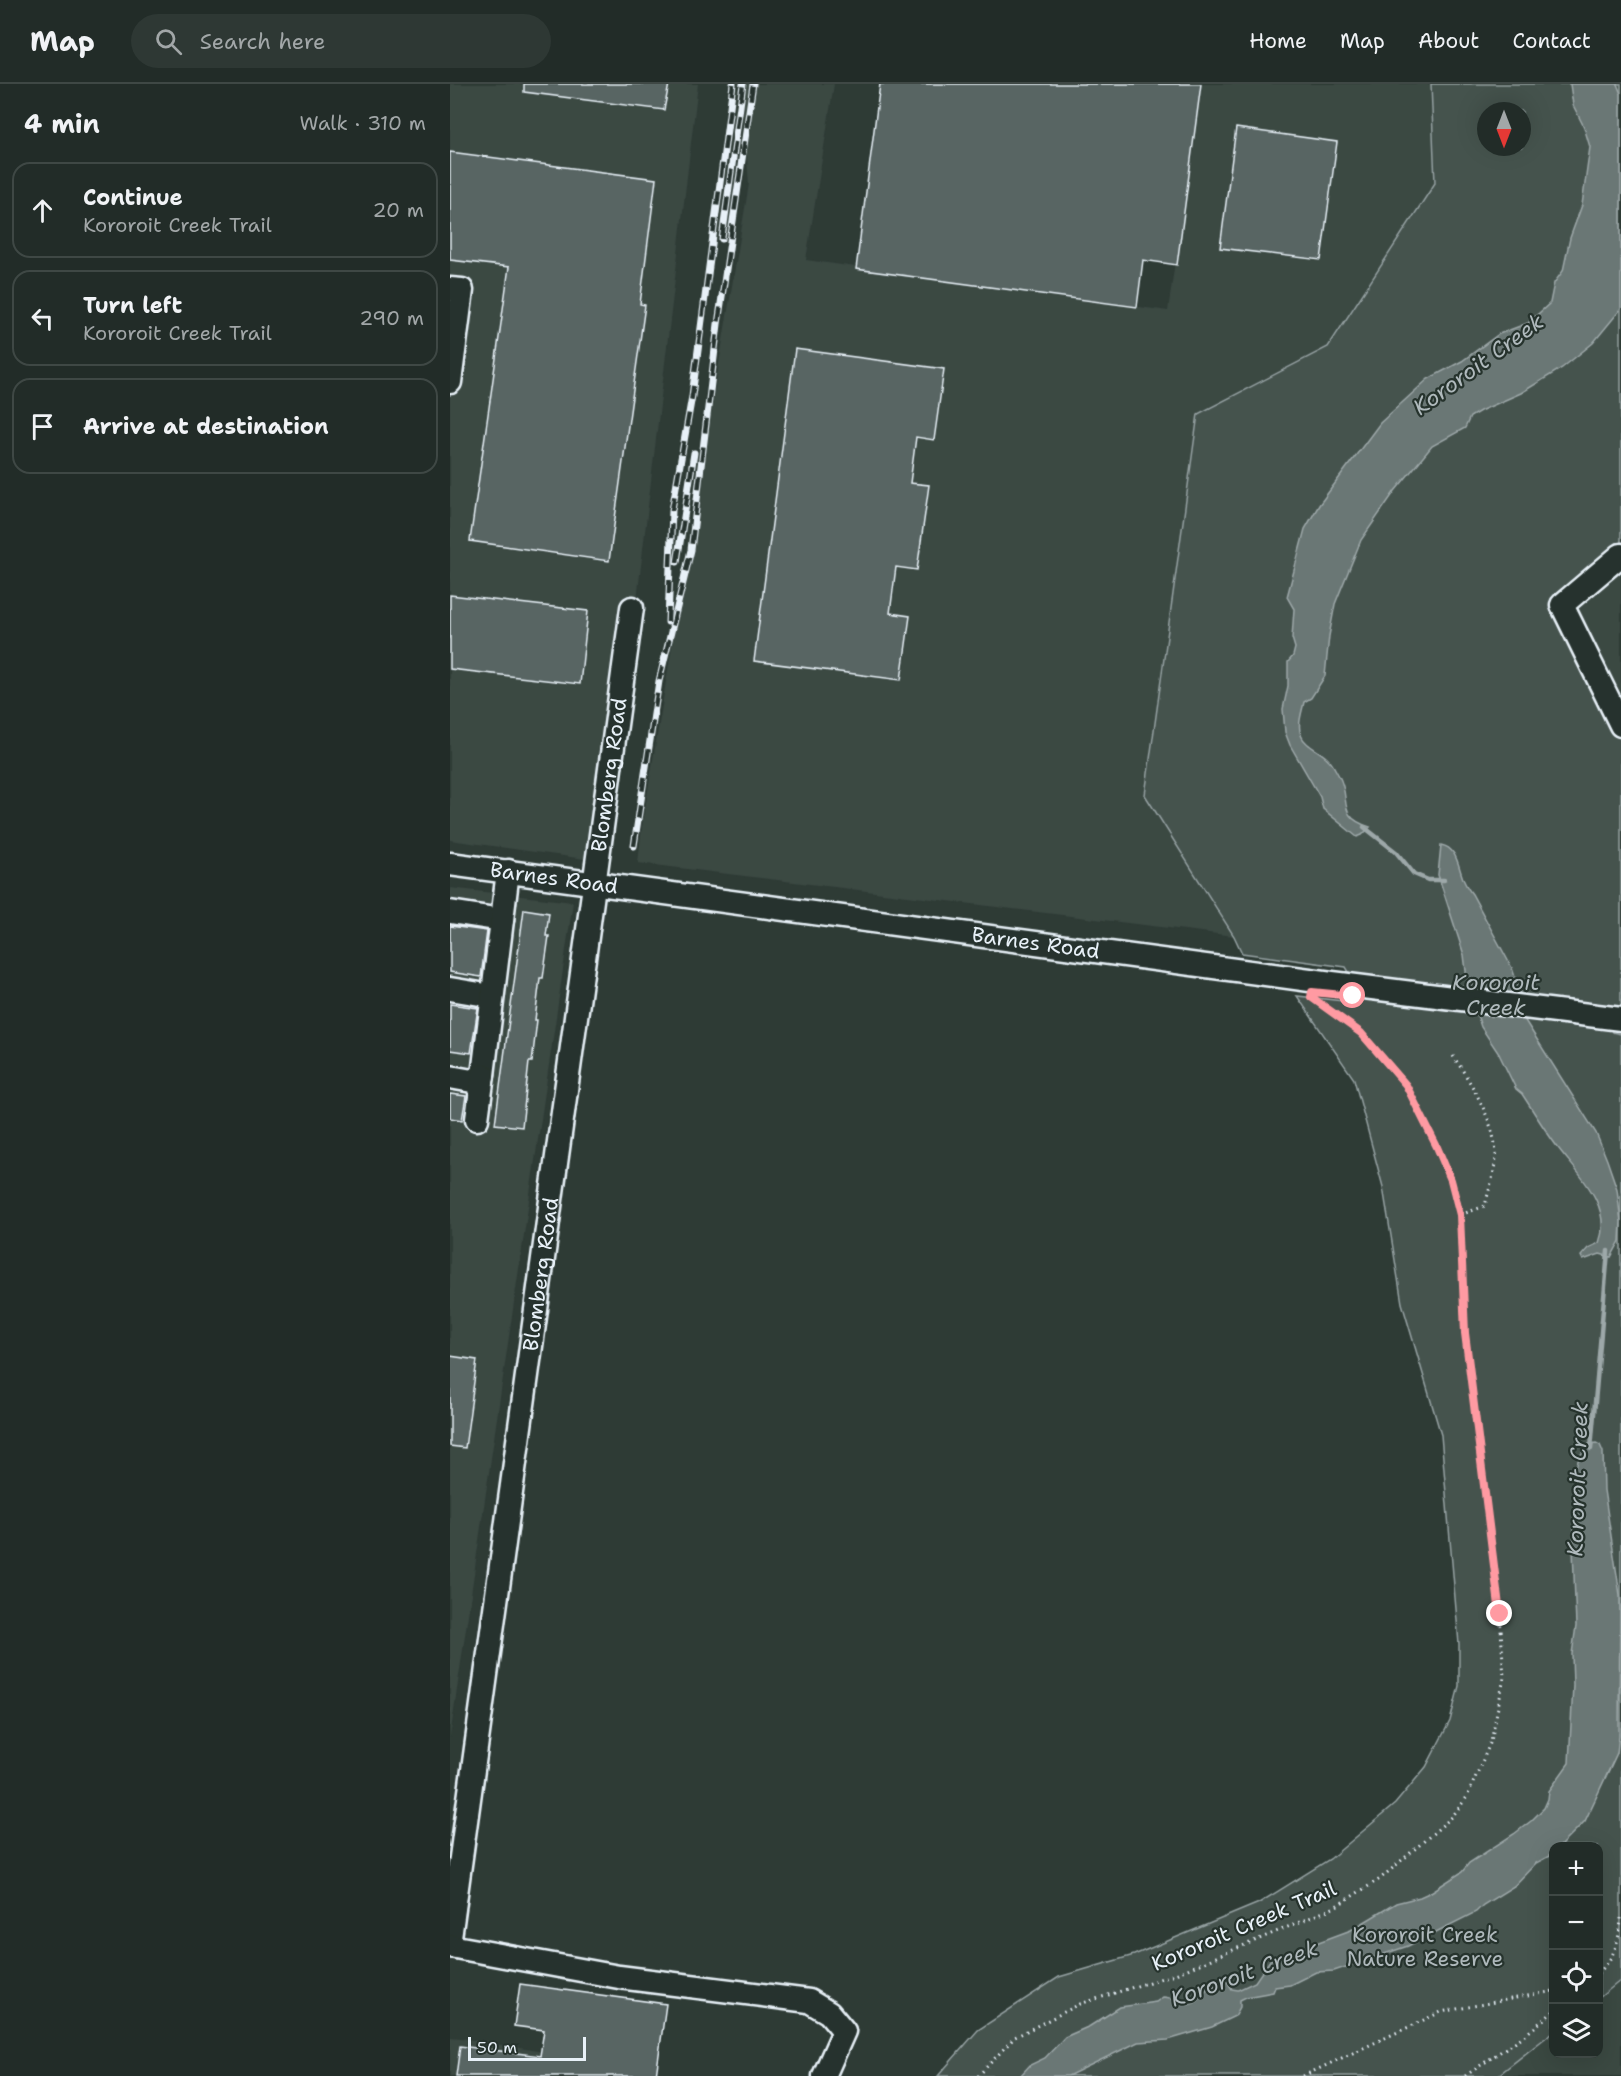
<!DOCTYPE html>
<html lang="en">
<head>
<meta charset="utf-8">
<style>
	body { margin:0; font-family:"Shantell Sans",sans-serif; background:#2e3834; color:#f1f3f6 }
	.controls { position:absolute; right:18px; bottom:18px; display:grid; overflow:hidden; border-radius:12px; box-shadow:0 6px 24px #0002 }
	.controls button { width:54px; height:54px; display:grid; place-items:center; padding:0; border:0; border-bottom:2px solid #3f4845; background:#222c28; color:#f1f3f6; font:30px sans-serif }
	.compass { position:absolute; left:1027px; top:18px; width:54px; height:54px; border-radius:50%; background:#222c28; box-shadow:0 6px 24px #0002; rotate:180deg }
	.scale { position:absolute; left:18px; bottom:15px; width:118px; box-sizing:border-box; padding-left:6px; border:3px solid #e8f1f8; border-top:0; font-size:16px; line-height:21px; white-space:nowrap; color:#e8f1f8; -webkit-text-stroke:4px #26332d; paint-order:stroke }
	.stop { position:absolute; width:18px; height:18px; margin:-14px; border:4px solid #ff9aa2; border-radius:50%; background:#fff }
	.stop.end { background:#ff9aa2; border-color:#fff; box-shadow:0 2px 6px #0008 }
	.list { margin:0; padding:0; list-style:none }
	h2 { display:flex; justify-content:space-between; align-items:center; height:78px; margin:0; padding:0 24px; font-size:26px }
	h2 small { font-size:20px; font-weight:400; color:#a2a7a8 }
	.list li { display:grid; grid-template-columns:39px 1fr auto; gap:18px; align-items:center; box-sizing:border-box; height:96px; margin:0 12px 12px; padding:0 12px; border:2px solid #3f4845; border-radius:18px }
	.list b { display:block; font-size:22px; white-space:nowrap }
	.list p { margin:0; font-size:20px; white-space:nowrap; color:#a2a7a8 }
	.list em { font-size:20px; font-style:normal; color:#a2a7a8 }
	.icon { flex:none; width:33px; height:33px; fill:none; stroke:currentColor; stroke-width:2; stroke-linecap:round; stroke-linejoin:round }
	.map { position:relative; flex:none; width:1171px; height:1992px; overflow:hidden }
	header { display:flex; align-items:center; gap:36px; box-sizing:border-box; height:84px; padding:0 30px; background:#222c28; border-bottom:2px solid #3f4845 }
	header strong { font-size:28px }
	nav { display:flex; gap:33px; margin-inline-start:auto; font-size:21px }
	.search { width:420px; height:54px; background:#2e3834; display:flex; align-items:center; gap:15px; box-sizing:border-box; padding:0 21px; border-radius:33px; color:#a2a7a8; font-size:22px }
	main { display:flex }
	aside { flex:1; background:#222c28 }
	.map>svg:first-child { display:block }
	.built { fill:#3b4843 }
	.green { fill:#45524e; stroke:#96a2a3; stroke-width:1.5; fill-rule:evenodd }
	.water { fill:#6b7775; stroke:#9da8a9; stroke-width:1.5 }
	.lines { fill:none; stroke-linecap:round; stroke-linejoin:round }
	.stream { stroke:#9da8a9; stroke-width:4.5 }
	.building { fill:#596563; stroke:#e8f1f8; stroke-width:1.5 }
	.minor-casing { stroke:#e8f1f8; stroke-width:27 }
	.path { stroke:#e8f1f8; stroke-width:3; stroke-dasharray:1.5 4.5; stroke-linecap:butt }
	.minor { stroke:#26332d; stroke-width:22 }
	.rail-casing { stroke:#e8f1f8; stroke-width:7 }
	.rail { stroke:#26332d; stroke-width:4.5; stroke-dasharray:14; stroke-linecap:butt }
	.route { stroke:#ff9aa2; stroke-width:8 }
	.labels { text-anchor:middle; stroke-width:4.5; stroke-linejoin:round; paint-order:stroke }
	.street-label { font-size:21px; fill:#e8f1f8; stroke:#26332d }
	.park-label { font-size:21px; fill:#afb9bc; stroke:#26332d }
	.water-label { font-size:22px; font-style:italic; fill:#b0babd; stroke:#26332d }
</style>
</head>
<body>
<header>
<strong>Map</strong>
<div class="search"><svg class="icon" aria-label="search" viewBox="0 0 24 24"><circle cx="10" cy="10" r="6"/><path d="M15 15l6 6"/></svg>Search here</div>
<nav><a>Home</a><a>Map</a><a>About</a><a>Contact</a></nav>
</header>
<main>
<aside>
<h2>4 min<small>Walk · 310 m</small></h2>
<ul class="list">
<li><svg class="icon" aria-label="ahead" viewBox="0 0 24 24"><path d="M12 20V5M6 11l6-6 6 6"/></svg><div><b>Continue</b><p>Kororoit Creek Trail</p></div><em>20 m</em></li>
<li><svg class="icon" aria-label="left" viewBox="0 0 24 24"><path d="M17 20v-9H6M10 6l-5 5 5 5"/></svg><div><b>Turn left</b><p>Kororoit Creek Trail</p></div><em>290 m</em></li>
<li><svg class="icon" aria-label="arrive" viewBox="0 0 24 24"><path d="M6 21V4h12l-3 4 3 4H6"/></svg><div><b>Arrive at destination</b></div></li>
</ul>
</aside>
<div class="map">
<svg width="1171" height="1992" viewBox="0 0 1171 1992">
	<rect width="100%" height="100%" fill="#2e3b35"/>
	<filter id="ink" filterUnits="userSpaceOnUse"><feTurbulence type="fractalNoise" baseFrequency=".0167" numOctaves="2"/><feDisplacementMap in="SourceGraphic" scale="12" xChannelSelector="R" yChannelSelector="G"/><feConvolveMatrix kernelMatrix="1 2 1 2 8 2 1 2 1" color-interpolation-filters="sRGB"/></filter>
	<g filter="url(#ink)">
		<g class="built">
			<path d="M 0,0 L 248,0 L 156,778 L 0,756 Z"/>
			<path d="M 291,0 L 384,0 L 356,176 L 718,227 L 750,0 L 981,0 L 985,99 L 878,263 L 748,330 L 695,711 L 784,852 L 188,779 L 192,742 L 299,100 Z"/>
			<path d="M 1171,484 L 1171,640 L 1117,531 Z"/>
			<path d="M 0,804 L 123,818 L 0,1653 Z"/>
			<path d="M 1171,1896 L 1171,1992 L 1047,1992 L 1103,1948 L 1104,1970 L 1148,1970 L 1149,1914 Z"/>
			<path d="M 0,1953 L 11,1954 L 233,1992 L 0,1992 Z"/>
		</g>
		<path class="green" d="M 981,0 L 1171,0 L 1171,484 L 1117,531 L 1171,640 L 1171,923 L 1149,921 L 1162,948 L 1171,950 L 1171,1896 L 1149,1914 L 1148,1762 L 1104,1762 L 1103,1948 L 1047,1992 L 488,1992 L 528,1946 L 609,1893 L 684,1871 L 809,1819 L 880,1775 L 945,1720 L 976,1683 L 1000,1637 L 1009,1602 L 1009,1560 L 991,1351 L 952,1219 L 933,1103 L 904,995 L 847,912 L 904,918 L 892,888 L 899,888 L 896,883 L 792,869 L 784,852 L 695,711 L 748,330 L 878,263 L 985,99 ZM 1036,27 L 1072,27 L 1072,63 L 1036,63 Z"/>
		<g class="water">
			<path d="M 1120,0 L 1167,0 L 1171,10 L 1171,225 L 1143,259 L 1112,284 L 1071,309 L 1030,327 L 1020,333 L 1015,344 L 982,362 L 945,407 L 911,456 L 885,520 L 879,552 L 875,592 L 861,614 L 854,618 C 852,628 847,641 851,651 C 855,662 871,667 879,676 C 883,680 886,687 889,692 C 902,716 885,732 920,743 L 912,751 L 907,753 L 873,725 L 870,713 L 840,661 L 835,648 L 833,625 L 838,602 L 838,578 L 843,572 L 845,564 L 842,554 L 844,525 L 837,513 L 855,445 L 869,421 L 930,339 L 978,295 L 1012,277 L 1049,250 L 1078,239 L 1100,219 L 1104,199 L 1113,187 L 1120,154 L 1132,121 L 1140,63 L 1134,43 L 1123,21 Z"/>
			<path d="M 991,761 C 1008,764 1008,784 1014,797 C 1016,802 1019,806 1022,810 L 1062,884 L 1070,908 L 1069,927 L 1146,1049 L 1157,1076 L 1167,1105 L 1171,1138 L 1170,1157 L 1161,1173 L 1150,1170 L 1133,1176 L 1131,1172 L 1138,1164 L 1149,1159 C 1163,1122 1129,1091 1109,1065 C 1095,1047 1084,1028 1072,1010 L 1066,1005 L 1049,970 L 1031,943 L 1018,903 L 1014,871 L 988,791 Z"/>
			<path d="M 1146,1359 L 1150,1361 L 1153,1368 L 1154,1406 L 1170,1511 L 1169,1652 L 1167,1669 L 1135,1737 L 1110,1762 L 1104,1762 L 1103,1770 L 1086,1779 L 1064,1802 L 1033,1821 L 1026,1828 L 958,1862 L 884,1887 L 866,1888 L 840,1901 L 825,1903 L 823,1908 L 796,1913 L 790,1916 L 790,1923 L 785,1932 L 762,1943 L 718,1956 L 688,1958 L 618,1992 L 570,1992 L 580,1981 L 595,1974 L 615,1953 L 640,1942 L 670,1923 L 706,1918 L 713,1913 C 723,1913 732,1920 742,1920 L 759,1903 L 770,1901 L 777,1897 L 782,1905 L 788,1906 L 805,1898 L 820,1876 L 901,1846 L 946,1819 L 970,1813 L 981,1808 L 1012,1788 L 1019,1779 L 1064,1750 L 1081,1737 L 1094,1724 L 1098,1715 L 1099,1707 L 1119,1679 L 1123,1601 L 1122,1570 L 1126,1542 L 1123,1465 L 1126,1411 L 1124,1391 L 1129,1373 L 1139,1360 Z"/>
		</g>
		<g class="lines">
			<g class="stream">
				<path d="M 914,743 L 946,768 L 964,790 L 978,796 L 994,796"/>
				<path d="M 1141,1365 L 1158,1167"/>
			</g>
		</g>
		<g class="building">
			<path d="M 74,0 L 219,0 L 214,26 L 74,8 Z"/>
			<path d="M 430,0 L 751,0 L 727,181 L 693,176 L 687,223 L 406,185 Z"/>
			<path d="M 786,44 L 887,58 L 871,176 L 770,164 Z"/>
			<path d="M 0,68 L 206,95 L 190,220 L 195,221 L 159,477 L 20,457 L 59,183 L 0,176 Z"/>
			<path d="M 345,265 L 494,285 L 484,356 L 466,353 L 460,399 L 479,401 L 467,486 L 446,483 L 440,529 L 460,532 L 451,596 L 304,577 Z"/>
			<path d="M 0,511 L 138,527 L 130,600 L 0,585 Z"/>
			<path d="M 74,825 L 99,829 L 96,852 L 99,852 L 93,894 L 90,894 L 85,936 L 87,936 L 82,978 L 79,978 L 72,1043 L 45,1040 Z"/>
			<path d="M 0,842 L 37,847 L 31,893 L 0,888 Z"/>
			<path d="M 0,920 L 28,924 L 21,969 L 0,966 Z"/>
			<path d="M 0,1010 L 16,1012 L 12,1036 L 0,1034 Z"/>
			<path d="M 0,1272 L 27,1276 L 15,1364 L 0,1362 Z"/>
			<path d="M 70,1900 L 216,1920 L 206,1992 L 6,1992 L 10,1962 L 90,1972 L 94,1946 L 64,1942 Z"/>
		</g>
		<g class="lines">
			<g class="minor-casing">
				<g id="minor">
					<path d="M 0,205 L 12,206 L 0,298"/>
					<path d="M 1171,471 L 1112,521 L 1171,641"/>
					<path id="s1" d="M 0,780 L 882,899 L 1171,935"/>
					<path d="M 0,828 L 52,836"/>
					<path d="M 0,905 L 42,912"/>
					<path d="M 0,993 L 22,997 L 33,991 L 58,787"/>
					<path d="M 27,1035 L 33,991"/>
					<path id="s2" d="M 0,1854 L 182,524"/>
					<path d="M 0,1862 L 169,1893 L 359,1917 L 379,1929 L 394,1947 L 374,1992"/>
				</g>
			</g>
			<g class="path">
				<path d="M 1003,972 C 1021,998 1045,1038 1046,1071 C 1046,1085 1038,1108 1035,1122 L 1010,1131"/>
				<path d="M 1148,1889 C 1164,1876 1170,1854 1171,1834"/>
				<path d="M 528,1992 L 565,1953 L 630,1920 L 728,1889 L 883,1824 L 930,1795 L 1002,1733 L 1017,1713 L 1041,1657 L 1054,1594 L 1050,1530 L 1015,1249 L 1010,1131 L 1001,1096 L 987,1063 L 956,1001 L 911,949 L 866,917"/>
				<path d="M 853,1992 L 991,1928 L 1104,1907"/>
				<path d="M 1015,1992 L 1075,1951 L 1104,1927"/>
			</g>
			<use href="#minor" class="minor"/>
			<g class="rail-casing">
				<g id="rail">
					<path d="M 272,155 L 293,0"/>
					<path d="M 227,478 L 244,369"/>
					<path d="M 218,538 L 222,426 L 242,312 L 283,0"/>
					<path d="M 184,762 L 209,597 L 241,466 L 268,240 L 303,0"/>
				</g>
			</g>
			<use href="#rail" class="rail"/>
		</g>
	</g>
	<g class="lines" filter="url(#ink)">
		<path class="route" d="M 903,912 L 862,908 L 861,913 L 911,949 L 956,1001 L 987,1063 L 1001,1096 L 1010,1131 L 1015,1249 L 1050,1530"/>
	</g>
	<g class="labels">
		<g class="street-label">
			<text dy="7" stroke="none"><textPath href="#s2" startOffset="1174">Blomberg Road</textPath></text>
			<text dy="7" stroke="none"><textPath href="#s1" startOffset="105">Barnes Road</textPath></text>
			<text dy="7" stroke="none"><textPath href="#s1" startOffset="591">Barnes Road</textPath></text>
			<text dy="7" stroke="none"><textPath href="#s2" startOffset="670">Blomberg Road</textPath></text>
			<text transform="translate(794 1842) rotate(-23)" y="7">Kororoit Creek Trail</text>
		</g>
		<g class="park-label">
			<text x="975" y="1858">Kororoit Creek<tspan x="975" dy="24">Nature Reserve</tspan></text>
		</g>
		<g class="water-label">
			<text transform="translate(1028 280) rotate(-36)" y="8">Kororoit Creek</text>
			<text x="1046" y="906">Kororoit<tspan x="1046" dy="25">Creek</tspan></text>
			<text transform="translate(1127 1395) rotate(-88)" y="8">Kororoit Creek</text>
			<text transform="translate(794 1889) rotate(-20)" y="8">Kororoit Creek</text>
		</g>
	</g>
</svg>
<div class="controls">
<button>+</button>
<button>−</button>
<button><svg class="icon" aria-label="locate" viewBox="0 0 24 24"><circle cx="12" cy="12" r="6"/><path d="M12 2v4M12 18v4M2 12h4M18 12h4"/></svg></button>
<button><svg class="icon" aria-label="layers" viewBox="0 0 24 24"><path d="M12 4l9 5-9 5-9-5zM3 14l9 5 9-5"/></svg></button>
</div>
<svg class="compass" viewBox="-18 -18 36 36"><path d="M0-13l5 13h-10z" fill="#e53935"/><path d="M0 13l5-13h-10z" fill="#a2a7a8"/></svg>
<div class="scale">50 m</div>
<div class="stop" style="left:903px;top:912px"></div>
<div class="stop end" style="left:1050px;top:1530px"></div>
</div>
</main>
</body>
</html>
